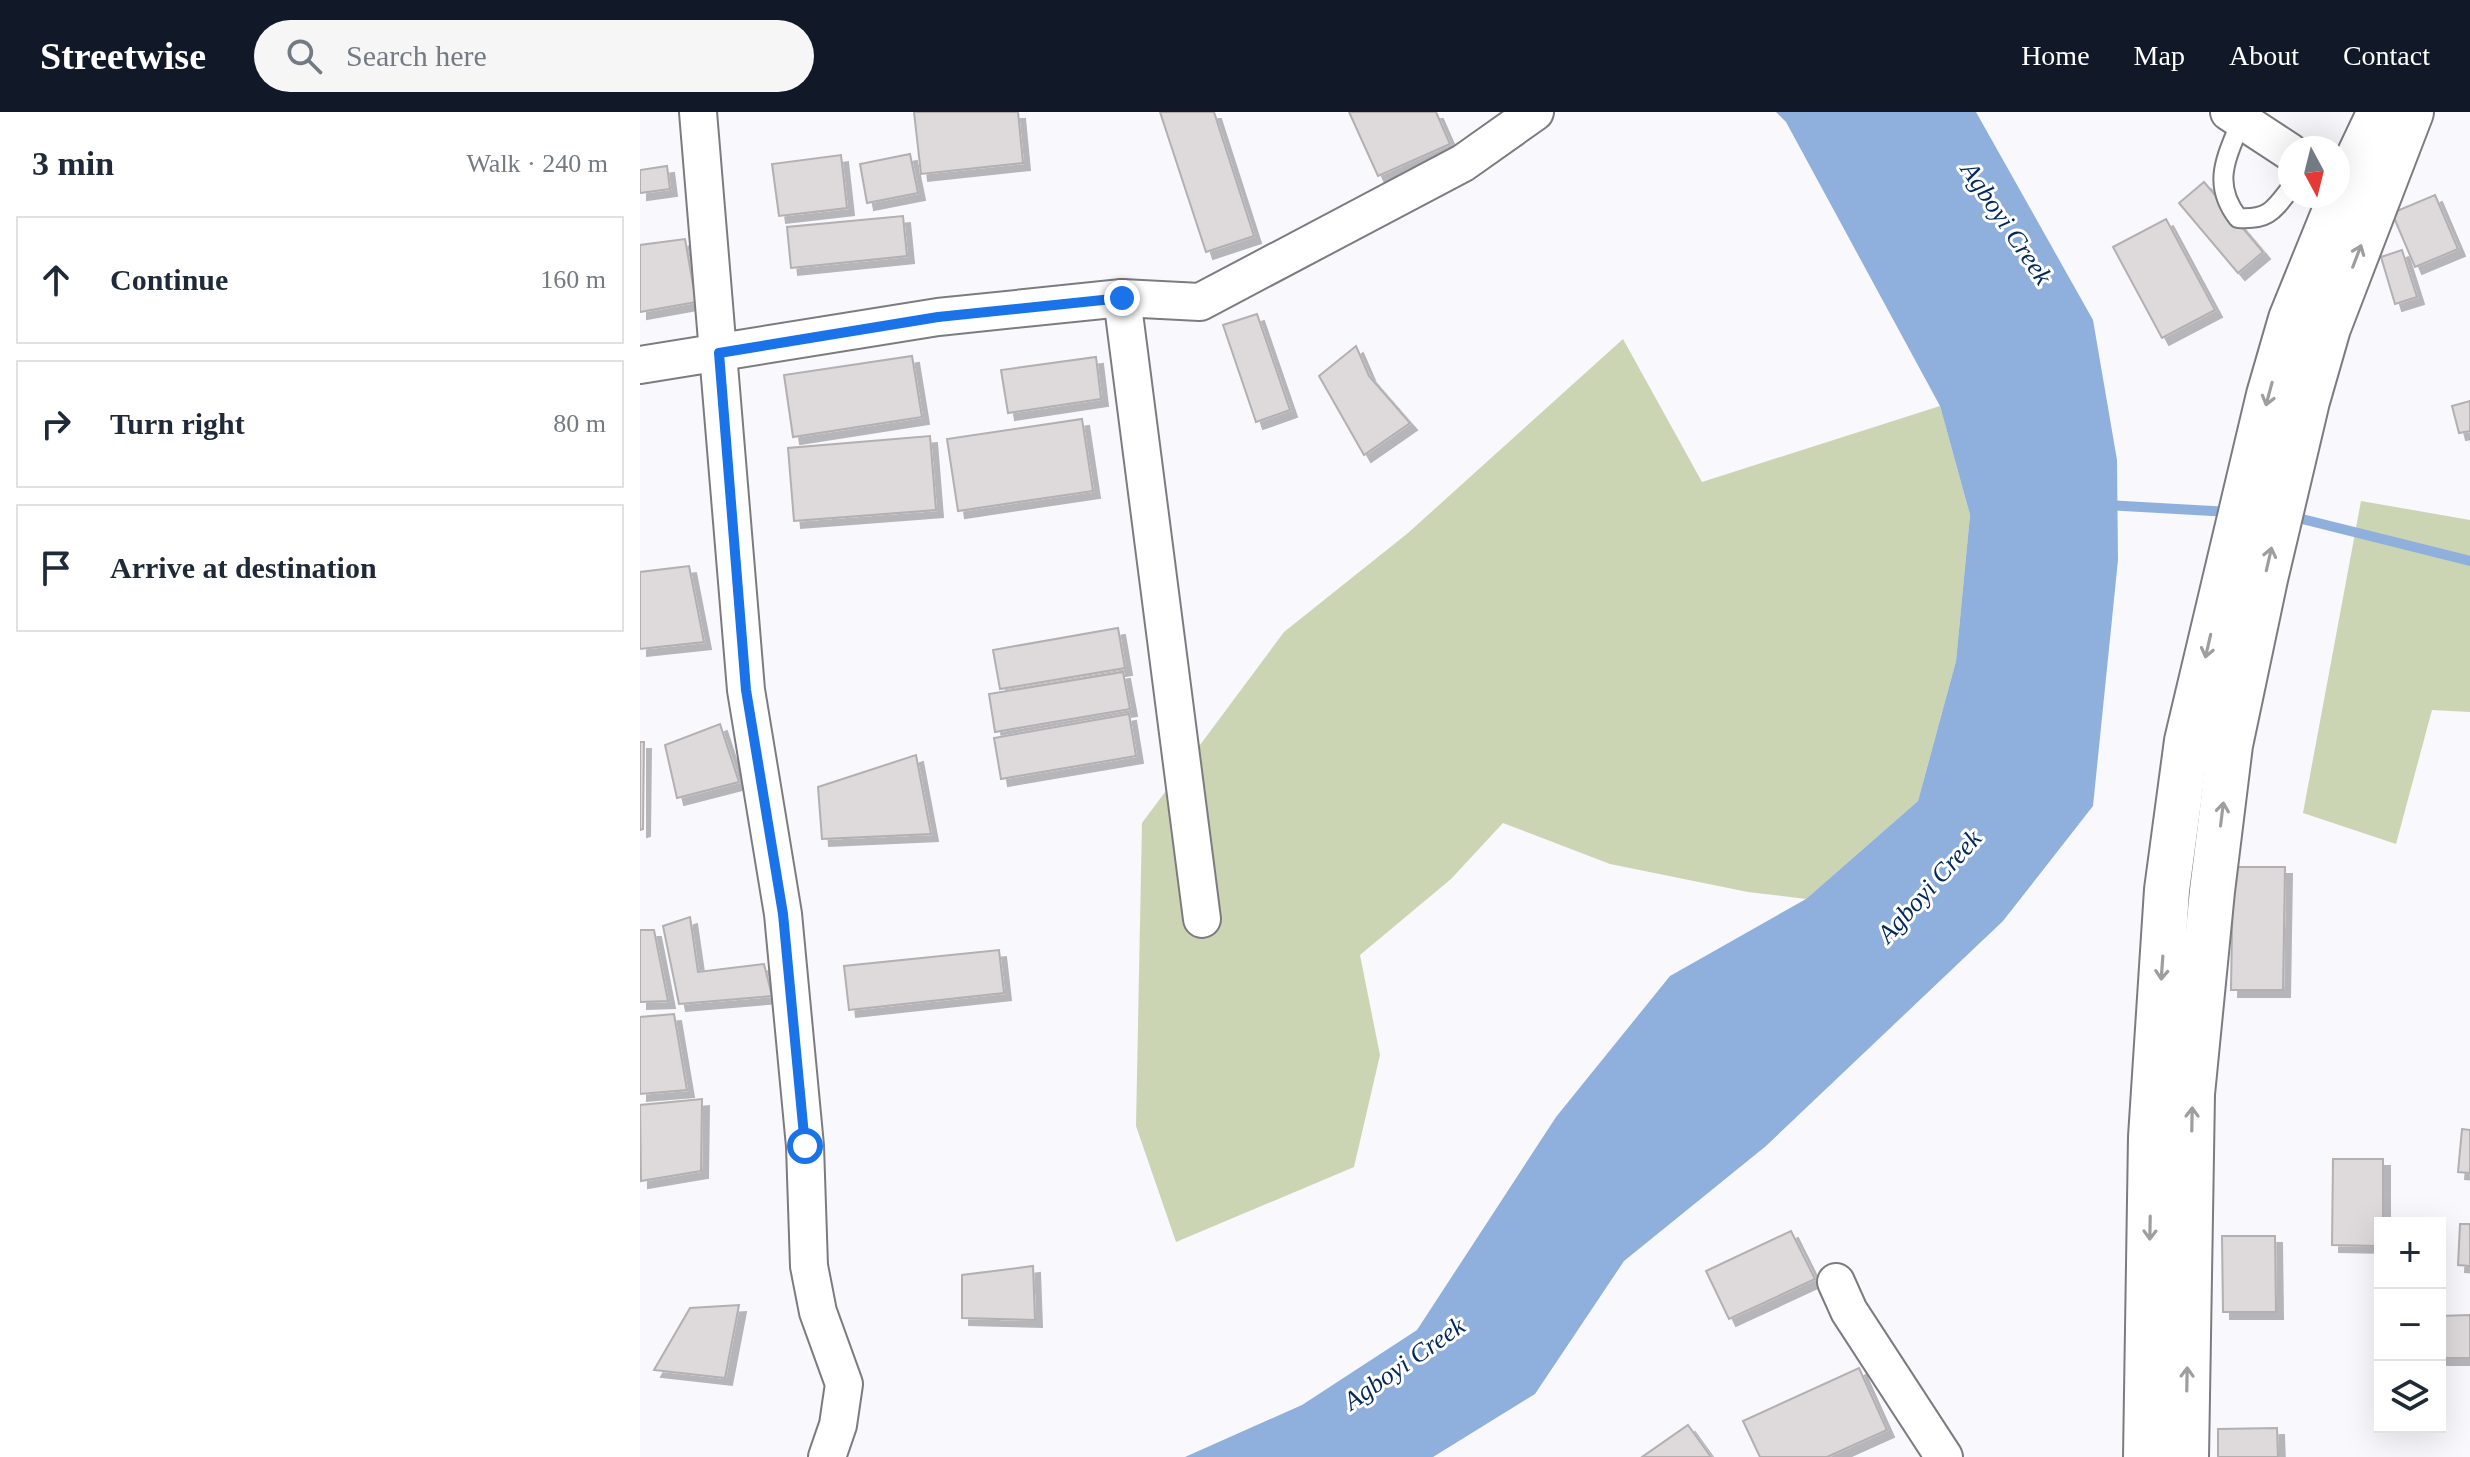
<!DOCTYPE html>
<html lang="en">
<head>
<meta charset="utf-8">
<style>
	body { margin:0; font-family:Georgia,serif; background:#f6f6f7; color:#1f2937 }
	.controls { position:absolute; right:24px; bottom:24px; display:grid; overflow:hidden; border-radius:0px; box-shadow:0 8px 32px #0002 }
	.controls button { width:72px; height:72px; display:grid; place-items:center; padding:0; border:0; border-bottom:2px solid #e0e1e3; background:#fff; color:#1f2937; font:40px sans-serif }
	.compass { position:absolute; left:1638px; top:24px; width:72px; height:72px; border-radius:50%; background:#fff; box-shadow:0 8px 32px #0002; rotate:173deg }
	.stop { position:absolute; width:24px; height:24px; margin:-18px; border:6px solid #1a73e8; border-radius:50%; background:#fff }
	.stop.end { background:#1a73e8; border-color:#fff; box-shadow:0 2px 8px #0008 }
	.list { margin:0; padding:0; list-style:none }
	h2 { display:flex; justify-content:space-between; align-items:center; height:104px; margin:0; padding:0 32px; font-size:34px }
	h2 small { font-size:26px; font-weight:400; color:#747a83 }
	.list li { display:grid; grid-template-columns:52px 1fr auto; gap:24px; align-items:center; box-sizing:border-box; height:128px; margin:0 16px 16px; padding:0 16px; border:2px solid #e0e1e3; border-radius:0px }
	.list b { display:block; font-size:30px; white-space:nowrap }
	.list em { font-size:26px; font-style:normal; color:#747a83 }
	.icon { flex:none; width:44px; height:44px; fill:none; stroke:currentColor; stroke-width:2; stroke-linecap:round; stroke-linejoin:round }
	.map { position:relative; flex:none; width:1830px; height:1345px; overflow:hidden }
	header { display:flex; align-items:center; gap:48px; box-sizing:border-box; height:112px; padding:0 40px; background:#111827; color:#fff }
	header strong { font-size:38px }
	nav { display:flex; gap:44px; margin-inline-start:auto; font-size:28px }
	.search { width:560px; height:72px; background:#f6f6f7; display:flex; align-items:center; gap:20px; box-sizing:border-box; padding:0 28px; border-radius:44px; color:#747a83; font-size:30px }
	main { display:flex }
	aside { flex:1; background:#fff }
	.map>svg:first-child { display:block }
	.green { fill:#cbd5b3 }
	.water { fill:#8fb0dc }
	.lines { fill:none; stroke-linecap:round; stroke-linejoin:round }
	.stream { stroke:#8fb0dc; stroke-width:10 }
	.building { fill:#ded9db; stroke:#b4afb1; stroke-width:2; filter:url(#shadow) }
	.service-casing { stroke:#7c7c80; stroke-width:22 }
	.minor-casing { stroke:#7c7c80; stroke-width:40 }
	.tertiary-casing { stroke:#7c7c80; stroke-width:48 }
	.service { stroke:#fff; stroke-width:18 }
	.minor { stroke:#fff; stroke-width:36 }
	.tertiary { stroke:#fff; stroke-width:44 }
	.oneway { stroke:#9e9e9e }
	.route { stroke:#1a73e8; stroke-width:10 }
	.labels { text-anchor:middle; stroke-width:6; stroke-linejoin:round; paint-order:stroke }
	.water-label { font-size:26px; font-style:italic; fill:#00285d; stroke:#fff }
</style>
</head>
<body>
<header>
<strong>Streetwise</strong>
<div class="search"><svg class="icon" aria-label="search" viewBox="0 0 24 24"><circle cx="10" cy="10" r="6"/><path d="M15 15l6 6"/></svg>Search here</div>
<nav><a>Home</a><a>Map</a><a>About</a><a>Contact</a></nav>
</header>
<main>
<aside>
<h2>3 min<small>Walk · 240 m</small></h2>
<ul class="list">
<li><svg class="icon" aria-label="ahead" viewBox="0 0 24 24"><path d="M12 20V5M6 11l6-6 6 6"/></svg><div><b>Continue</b></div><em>160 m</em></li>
<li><svg class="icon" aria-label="right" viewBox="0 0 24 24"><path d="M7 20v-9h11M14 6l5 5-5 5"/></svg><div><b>Turn right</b></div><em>80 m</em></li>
<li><svg class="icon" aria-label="arrive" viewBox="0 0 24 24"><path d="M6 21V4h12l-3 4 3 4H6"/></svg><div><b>Arrive at destination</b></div></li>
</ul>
</aside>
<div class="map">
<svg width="1830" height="1345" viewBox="0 0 1830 1345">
	<defs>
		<filter id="shadow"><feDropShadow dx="7" dy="7" stdDeviation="0" flood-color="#0004"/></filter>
	</defs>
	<rect width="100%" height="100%" fill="#f8f8fd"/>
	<g class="green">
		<path d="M 983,227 L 1062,370 L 1300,294 L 1330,403 L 1316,549 L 1278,689 L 1166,787 L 1108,780 L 970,752 L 863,711 L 811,767 L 720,843 L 740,943 L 714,1055 L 536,1130 L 496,1014 L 502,711 L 644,520 L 768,421 Z"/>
		<path d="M 1721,389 L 1830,408 L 1830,600 L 1792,598 L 1756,732 L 1663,701 Z"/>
	</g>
	<path class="water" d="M 1136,0 L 1336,0 L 1453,208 L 1477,348 L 1478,448 L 1453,694 L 1363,809 L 1126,1034 L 984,1149 L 895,1282 L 793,1345 L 545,1345 L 662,1293 L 777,1218 L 916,1005 L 1030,864 L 1166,787 L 1278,689 L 1316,549 L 1330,403 L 1300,294 L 1146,10 Z"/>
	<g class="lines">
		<g class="stream">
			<path d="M 1466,393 L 1590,400"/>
			<path d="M 1650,404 L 1830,449"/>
		</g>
	</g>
	<g class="building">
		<path d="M 274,0 L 378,0 L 383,51 L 281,62 Z"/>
		<path d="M 520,0 L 574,0 L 614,124 L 566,140 Z"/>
		<path d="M 709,0 L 796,0 L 810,32 L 738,64 Z"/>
		<path d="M 270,42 L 278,81 L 227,91 L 220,52 Z"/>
		<path d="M 201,43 L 207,96 L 139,104 L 132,52 Z"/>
		<path d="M 27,54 L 30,77 L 0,81 L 0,58 Z"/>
		<path d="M 1564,70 L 1623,140 L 1598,161 L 1539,91 Z"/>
		<path d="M 1795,83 L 1818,137 L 1775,155 L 1752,101 Z"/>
		<path d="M 263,104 L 267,144 L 151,156 L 147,115 Z"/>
		<path d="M 1526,107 L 1575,198 L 1522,226 L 1473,135 Z"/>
		<path d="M 45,127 L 56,190 L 0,200 L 0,133 Z"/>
		<path d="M 1762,138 L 1777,185 L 1755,192 L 1741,145 Z"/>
		<path d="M 617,202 L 650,298 L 616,310 L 583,213 Z"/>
		<path d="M 716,234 L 729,264 L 770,311 L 724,343 L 679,264 Z"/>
		<path d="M 272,244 L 282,305 L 153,325 L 144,263 Z"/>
		<path d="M 456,245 L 461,287 L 368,301 L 361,258 Z"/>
		<path d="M 1830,289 L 1830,319 L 1819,321 L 1812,294 Z"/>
		<path d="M 442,307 L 453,379 L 318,399 L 307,327 Z"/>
		<path d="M 290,324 L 296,398 L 154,409 L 148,336 Z"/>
		<path d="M 49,454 L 64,530 L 0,537 L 0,460 Z"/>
		<path d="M 478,516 L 485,556 L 360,577 L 353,538 Z"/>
		<path d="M 483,560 L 490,597 L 355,620 L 349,582 Z"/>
		<path d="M 489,602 L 496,644 L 361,667 L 354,626 Z"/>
		<path d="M 80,612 L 99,670 L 37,686 L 25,633 Z"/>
		<path d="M 0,630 L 4,630 L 3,717 L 0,718 Z"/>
		<path d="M 276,643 L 291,722 L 182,727 L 178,675 Z"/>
		<path d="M 1593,755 L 1645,755 L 1643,878 L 1591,878 Z"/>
		<path d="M 50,805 L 58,860 L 124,852 L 132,884 L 39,892 L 23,814 Z"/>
		<path d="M 0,818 L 14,818 L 28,889 L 0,890 Z"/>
		<path d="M 359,838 L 364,881 L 209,898 L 204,854 Z"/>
		<path d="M 34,902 L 47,978 L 0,982 L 0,905 Z"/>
		<path d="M 62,987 L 61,1059 L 1,1069 L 0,993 Z"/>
		<path d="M 1822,1017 L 1830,1018 L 1830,1061 L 1818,1060 Z"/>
		<path d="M 1693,1047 L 1743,1047 L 1743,1111 L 1740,1111 L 1740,1134 L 1692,1133 Z"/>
		<path d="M 1820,1112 L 1830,1112 L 1830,1154 L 1818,1153 Z"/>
		<path d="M 1151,1119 L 1175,1167 L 1089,1207 L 1066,1159 Z"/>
		<path d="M 1582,1124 L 1635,1124 L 1636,1200 L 1583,1200 Z"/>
		<path d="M 393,1154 L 395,1208 L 322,1206 L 322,1163 Z"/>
		<path d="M 99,1193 L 85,1266 L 14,1258 L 50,1196 Z"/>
		<path d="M 1830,1203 L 1830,1246 L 1800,1246 L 1800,1204 Z"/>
		<path d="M 1219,1256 L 1247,1318 L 1187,1345 L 1120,1345 L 1103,1309 Z"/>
		<path d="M 1048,1313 L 1071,1345 L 1002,1345 Z"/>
		<path d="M 1637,1316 L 1638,1345 L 1578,1345 L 1578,1317 Z"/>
	</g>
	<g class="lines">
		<g class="service-casing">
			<path id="service" d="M 1601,9 C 1587,45 1571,71 1598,106 C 1628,108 1633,99 1650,77"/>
		</g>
		<g class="minor-casing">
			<g id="minor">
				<path d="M 58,0 L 106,578 L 143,802 L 165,1034 L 169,1154 L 178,1200 L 204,1272 L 198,1313 L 187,1345"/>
				<path d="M 1589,0 L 1650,40"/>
				<path d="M 482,186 L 562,807"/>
				<path d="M 0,253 L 298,205 L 482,186 L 560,190 L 823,51 L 895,0"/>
				<path d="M 1196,1170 L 1209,1199 L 1304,1345"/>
			</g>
		</g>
		<g class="tertiary-casing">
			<g id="tertiary">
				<path d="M 1506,1345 L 1511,1025 L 1527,778 L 1547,629 L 1629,283 L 1651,207 L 1705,74 L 1740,0"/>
				<path d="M 1546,1345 L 1552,982 L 1572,779 L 1590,633 L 1625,467 L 1667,289 L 1688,216 L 1771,0"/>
			</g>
		</g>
		<use href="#service" class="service"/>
		<use href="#minor" class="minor"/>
		<use href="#tertiary" class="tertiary"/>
	</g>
	<defs><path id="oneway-shaft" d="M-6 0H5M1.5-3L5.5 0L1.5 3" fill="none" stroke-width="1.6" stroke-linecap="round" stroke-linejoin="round" transform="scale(2)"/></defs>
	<g class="oneway">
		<use href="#oneway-shaft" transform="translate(1717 144) rotate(-69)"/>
		<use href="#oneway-shaft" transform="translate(1629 282) rotate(105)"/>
		<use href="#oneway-shaft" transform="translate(1629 447) rotate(-77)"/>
		<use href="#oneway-shaft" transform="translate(1568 534) rotate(103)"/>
		<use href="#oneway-shaft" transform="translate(1582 702) rotate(-83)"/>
		<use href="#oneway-shaft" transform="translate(1522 856) rotate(94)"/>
		<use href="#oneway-shaft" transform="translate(1552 1007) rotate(-89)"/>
		<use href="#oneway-shaft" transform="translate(1510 1116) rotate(91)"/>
		<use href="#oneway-shaft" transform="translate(1547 1267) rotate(-89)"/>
	</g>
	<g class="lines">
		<path class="route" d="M 165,1034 L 143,802 L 106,578 L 79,241 L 298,205 L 482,186"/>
	</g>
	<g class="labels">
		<g class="water-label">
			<text transform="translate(1367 111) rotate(56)" y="9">Agboyi Creek</text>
			<text transform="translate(1289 774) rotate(-48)" y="9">Agboyi Creek</text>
			<text transform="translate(764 1251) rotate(-35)" y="9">Agboyi Creek</text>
		</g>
	</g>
</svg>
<div class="controls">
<button>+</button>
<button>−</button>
<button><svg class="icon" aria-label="layers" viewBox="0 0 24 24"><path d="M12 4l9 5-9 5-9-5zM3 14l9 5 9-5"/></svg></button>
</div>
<svg class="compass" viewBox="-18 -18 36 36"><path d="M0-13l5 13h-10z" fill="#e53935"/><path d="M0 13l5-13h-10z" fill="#747a83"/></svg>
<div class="stop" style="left:165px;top:1034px"></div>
<div class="stop end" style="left:482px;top:186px"></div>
</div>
</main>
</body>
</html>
